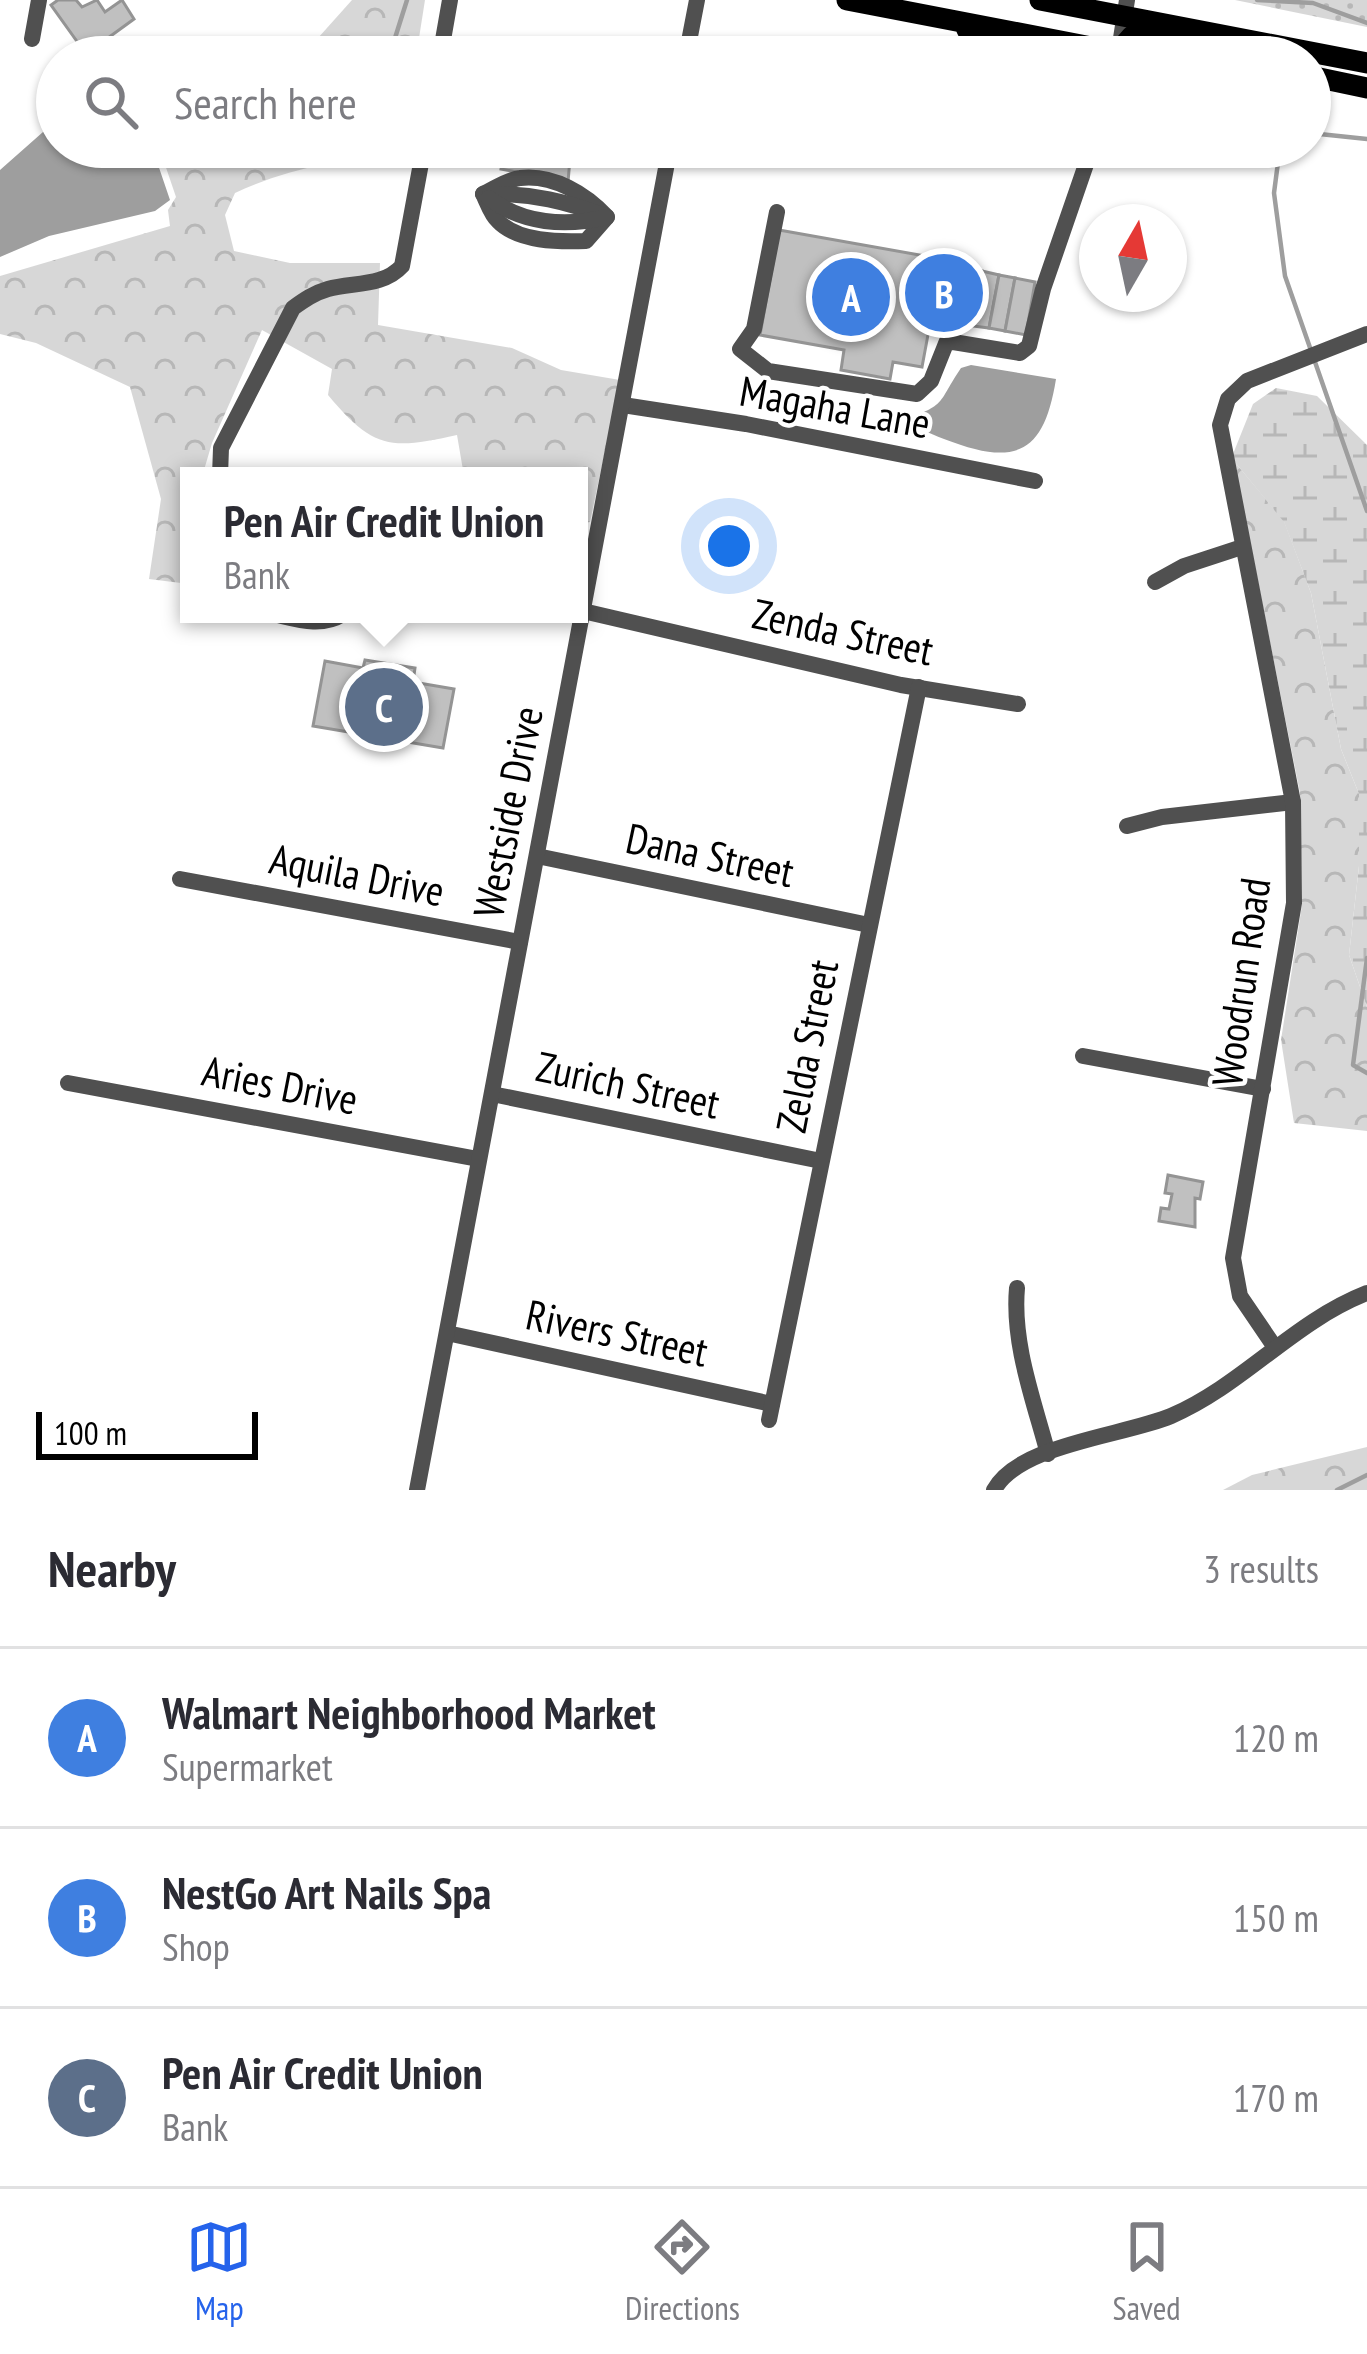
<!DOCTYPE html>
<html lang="en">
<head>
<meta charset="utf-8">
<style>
	body { margin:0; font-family:"PT Sans Narrow",sans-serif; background:#f2f2f3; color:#2b2b33 }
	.compass { position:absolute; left:1079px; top:204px; width:108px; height:108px; border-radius:50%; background:#fff; box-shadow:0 3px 9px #0004; rotate:9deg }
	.scale { position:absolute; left:36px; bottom:30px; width:222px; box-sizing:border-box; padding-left:12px; border:6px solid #000; border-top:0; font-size:33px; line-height:42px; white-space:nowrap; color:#000; -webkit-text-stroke:9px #fff; paint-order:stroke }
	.you { position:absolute; left:729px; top:546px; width:42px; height:42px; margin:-30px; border:9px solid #fff; border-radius:50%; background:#1a73e8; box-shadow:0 0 0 18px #1a73e833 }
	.badge { display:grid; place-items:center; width:78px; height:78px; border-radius:50%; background:#2563eb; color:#fff; font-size:39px; font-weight:700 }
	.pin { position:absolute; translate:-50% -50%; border:6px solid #fff; box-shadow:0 3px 12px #0006 }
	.popup { position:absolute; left:180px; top:467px; width:408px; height:156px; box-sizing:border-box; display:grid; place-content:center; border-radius:0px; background:#fff; filter:drop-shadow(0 3px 9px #0005); font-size:39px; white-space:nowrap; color:#7c7c81 }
	.popup b { font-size:45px; color:#2b2b33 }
	.popup::after { content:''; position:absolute; left:50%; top:100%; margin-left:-24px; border:24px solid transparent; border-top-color:#fff }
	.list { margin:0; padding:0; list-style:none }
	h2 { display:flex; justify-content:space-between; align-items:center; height:156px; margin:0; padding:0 48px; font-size:51px }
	h2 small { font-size:39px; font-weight:400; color:#7c7c81 }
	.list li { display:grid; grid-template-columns:78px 1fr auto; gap:36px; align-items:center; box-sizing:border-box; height:180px; padding:0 48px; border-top:3px solid #e1e1e2 }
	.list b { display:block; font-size:45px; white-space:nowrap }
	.list p { margin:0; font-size:39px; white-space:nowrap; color:#7c7c81 }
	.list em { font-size:39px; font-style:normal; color:#7c7c81 }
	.icon { flex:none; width:66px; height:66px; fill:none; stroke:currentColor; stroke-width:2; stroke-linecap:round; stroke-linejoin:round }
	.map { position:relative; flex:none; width:1367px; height:1490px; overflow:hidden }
	.search { position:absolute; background:#fff; box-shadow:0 3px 9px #0004; left:36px; right:36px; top:36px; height:132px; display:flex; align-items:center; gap:30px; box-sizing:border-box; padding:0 42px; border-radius:66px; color:#7c7c81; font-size:45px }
	.sheet { height:696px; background:#fff }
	nav { display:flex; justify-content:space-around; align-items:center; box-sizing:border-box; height:168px; border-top:3px solid #e1e1e2; background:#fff; font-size:33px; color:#7c7c81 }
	nav a { display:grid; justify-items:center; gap:6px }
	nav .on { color:#2563eb }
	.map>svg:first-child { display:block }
	.grass { fill:url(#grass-dots) }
	.forest { fill:url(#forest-crowns) }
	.wetland { fill:url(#wetland-marsh) }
	.water { fill:#9e9e9e }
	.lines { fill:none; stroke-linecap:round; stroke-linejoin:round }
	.stream { stroke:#9e9e9e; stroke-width:4.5 }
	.building { fill:#c0c0c0; stroke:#949494; stroke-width:3 }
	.minor { stroke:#505050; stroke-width:16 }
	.major { stroke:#000; stroke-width:21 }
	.labels { text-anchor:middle; stroke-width:9; stroke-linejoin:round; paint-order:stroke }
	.street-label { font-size:42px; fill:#000; stroke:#fff }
</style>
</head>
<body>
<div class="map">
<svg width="1367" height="1490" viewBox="0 0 1367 1490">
	<defs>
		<pattern id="grass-dots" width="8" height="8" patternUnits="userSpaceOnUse" patternTransform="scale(3)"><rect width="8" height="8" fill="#d7d7d7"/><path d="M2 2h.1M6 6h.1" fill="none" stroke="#b7b7b7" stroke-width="1.8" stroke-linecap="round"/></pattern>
		<pattern id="forest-crowns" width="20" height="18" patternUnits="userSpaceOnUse" patternTransform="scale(3)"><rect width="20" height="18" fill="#d7d7d7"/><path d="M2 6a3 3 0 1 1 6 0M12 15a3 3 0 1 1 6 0" fill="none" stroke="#b7b7b7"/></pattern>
		<pattern id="wetland-marsh" width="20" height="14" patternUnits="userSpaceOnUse" patternTransform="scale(3)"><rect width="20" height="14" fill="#d7d7d7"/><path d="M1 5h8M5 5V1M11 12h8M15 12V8" fill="none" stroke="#b7b7b7"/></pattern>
	</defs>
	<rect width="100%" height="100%" fill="#fff"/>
	<path class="grass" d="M 1235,0 L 1367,0 L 1367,27 Z"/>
	<g class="forest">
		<path d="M 352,0 L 425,0 L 416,57 L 301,57 Z"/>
		<path d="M 159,147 L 400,147 L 399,154 C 343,158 286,169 235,193 L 225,215 L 234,251 L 290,263 L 380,263 L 378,325 L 512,348 L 561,370 L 620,380 L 590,522 L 579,524 L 579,476 L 464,476 L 457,435 C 390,450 373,449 328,395 L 332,369 L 262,330 L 212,443 L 204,470 L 208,476 L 189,476 L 189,584 L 149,579 L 161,499 L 130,387 L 36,343 L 0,334 L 0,276 L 170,226 L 168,210 L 176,197 Z"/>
		<path d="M 1234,461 L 1284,521 L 1311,593 L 1341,749 L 1359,794 L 1359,866 L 1349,955 L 1367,1007 L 1367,1131 L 1294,1123 L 1281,1040 L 1302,905 L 1300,793 Z"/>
		<path d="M 1367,1447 L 1367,1490 L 1223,1490 L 1252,1475 Z"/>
	</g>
	<path class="wetland" d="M 1276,388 L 1317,396 L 1367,445 L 1367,1007 L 1349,955 L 1359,866 L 1359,794 L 1341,749 L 1311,593 L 1284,522 L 1234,461 L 1233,454 L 1253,404 Z"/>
	<g class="water">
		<path d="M 57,125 L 57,147 L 152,147 L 170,200 L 155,211 L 49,236 L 0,257 L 0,170 L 43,132 Z"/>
		<path d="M 971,365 L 1056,379 C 1044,454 1016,467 944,439 C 927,433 921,427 902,424 L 902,420 C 948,405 937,403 961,368 Z"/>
	</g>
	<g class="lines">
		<g class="stream">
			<path d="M 1257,0 L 1313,3 L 1367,23"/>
			<path d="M 389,57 L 407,0"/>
			<path d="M 1310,133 L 1367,139"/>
			<path d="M 1280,147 L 1274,193 L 1285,276 L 1367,511"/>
			<path d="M 155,157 L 204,154 L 235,147"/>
			<path d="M 1367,958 L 1353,1065 L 1367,1073"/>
			<path d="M 1337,1490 L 1367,1475"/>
		</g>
	</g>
	<g class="building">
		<path d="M 58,0 L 76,0 L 82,7 L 97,0 L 105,12 L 122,0 L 134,19 L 86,54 L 51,5 Z"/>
		<path d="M 510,40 L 610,57 L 507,57 Z"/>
		<path d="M 505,147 L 571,147 L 568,182 L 501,169 Z"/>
		<path d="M 779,230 L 942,259 L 922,367 L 893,362 L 890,379 L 841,370 L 844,350 L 760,335 Z"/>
		<path d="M 941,264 L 956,267 L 947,321 L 937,319 L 936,323 L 932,322 Z"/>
		<path d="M 956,267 L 968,269 L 959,323 L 948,321 Z"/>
		<path d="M 968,269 L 982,271 L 972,325 L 960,324 Z"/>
		<path d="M 982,271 L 999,275 L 989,328 L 973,326 Z"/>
		<path d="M 999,275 L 1015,278 L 1005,331 L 989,328 Z"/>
		<path d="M 1015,278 L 1035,282 L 1026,335 L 1005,331 Z"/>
		<path d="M 365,660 L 415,668 L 413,682 L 454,689 L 443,748 L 313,726 L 325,661 L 363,668 Z"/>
		<path d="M 1168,1175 L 1203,1182 L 1200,1199 L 1195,1198 L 1195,1227 L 1159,1221 L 1161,1208 L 1169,1209 L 1172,1194 L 1165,1193 Z"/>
	</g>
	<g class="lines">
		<g class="minor">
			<path d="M 32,39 L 39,0"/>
			<path d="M 1119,51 L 1127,0"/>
			<path d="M 440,57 L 450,0"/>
			<path d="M 686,57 L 697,0"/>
			<path d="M 483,194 C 487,202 491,215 498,221 C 518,242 559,242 586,241 L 607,217"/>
			<path d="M 483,194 C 494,189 508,179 520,178 C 553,174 586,194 607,217"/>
			<path d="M 490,194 C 532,193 567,202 605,216"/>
			<path d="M 489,198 C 522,224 566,227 606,217"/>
			<path d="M 777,212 L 754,329 L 740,349 L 768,371 L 917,394 L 931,381 L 947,341 L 1020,353 L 1029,346 L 1043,289 L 1092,147"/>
			<path d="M 623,405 L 746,424 L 1035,481"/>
			<path d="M 220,476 L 221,448 L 293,308 C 304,300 314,293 328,289 C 353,282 383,287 402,266 L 424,147"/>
			<path d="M 1155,582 L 1184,566 L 1242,547"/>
			<path d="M 583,611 L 901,685 L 1018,704"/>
			<path d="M 273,614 C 296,619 321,628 343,614"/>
			<path d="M 1127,826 L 1162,817 L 1293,802"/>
			<path d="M 537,856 L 869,925"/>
			<path d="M 180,879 L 520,942"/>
			<path d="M 1083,1056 L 1263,1089"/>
			<path d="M 68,1083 L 478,1159"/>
			<path d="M 492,1094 L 821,1161"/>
			<path d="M 1017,1288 C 1012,1344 1034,1401 1048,1454"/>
			<path d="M 447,1333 L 772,1404"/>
			<path d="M 1274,1346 L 1240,1296 L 1233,1258 L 1294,903 L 1293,802 L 1220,425 L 1228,399 L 1247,381 L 1367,334"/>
			<path d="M 769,1420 L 919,687"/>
			<path d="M 417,1490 L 670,147"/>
			<path d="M 994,1490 C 1019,1444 1123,1436 1171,1416 C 1243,1385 1293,1322 1367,1293"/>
		</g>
		<g class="major">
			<path d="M 847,0 L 1143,57"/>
			<path d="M 1040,0 L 1367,63"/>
			<path d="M 967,30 L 995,46 L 1054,57"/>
			<path d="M 1118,52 L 1132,36 L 1146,34 L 1170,38"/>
			<path d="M 1310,76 L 1367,88"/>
		</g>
	</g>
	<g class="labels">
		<g class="street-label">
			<text transform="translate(835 407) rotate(10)" y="15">Magaha Lane</text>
			<text transform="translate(843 632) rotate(12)" y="15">Zenda Street</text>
			<text transform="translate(508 812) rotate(-79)" y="15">Westside Drive</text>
			<text transform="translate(710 855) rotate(12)" y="15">Dana Street</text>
			<text transform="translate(357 875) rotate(11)" y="15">Aquila Drive</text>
			<text transform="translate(1241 982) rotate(-82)" y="15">Woodrun Road</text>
			<text transform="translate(807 1046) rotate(-79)" y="15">Zelda Street</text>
			<text transform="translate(280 1085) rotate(11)" y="15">Aries Drive</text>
			<text transform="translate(628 1085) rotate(12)" y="15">Zurich Street</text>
			<text transform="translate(617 1333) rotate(12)" y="15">Rivers Street</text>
		</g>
	</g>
</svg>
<svg class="compass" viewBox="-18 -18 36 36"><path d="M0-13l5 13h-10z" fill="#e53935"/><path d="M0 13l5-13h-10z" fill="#7c7c81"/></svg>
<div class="scale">100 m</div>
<div class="you"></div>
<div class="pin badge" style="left:851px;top:297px;background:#3f7fe0">A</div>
<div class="pin badge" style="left:944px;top:293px;background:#3f7fe0">B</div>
<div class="pin badge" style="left:384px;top:707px;background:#5c6f8a">C</div>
<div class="popup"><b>Pen Air Credit Union</b>Bank</div>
<div class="search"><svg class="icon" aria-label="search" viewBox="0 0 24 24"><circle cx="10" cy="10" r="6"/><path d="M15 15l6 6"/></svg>Search here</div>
</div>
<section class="sheet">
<h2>Nearby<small>3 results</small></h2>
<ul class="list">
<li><span class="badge" style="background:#3f7fe0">A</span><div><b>Walmart Neighborhood Market</b><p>Supermarket</p></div><em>120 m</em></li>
<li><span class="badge" style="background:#3f7fe0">B</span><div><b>NestGo Art Nails Spa</b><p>Shop</p></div><em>150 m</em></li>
<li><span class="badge" style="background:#5c6f8a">C</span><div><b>Pen Air Credit Union</b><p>Bank</p></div><em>170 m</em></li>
</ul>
</section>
<nav>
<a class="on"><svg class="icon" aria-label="map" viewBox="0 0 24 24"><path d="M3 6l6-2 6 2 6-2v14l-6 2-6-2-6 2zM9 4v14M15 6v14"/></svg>Map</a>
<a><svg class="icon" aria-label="directions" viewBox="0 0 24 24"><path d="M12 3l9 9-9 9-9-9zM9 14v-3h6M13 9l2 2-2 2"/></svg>Directions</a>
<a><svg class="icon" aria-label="saved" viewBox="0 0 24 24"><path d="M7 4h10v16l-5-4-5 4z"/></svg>Saved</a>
</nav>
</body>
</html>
